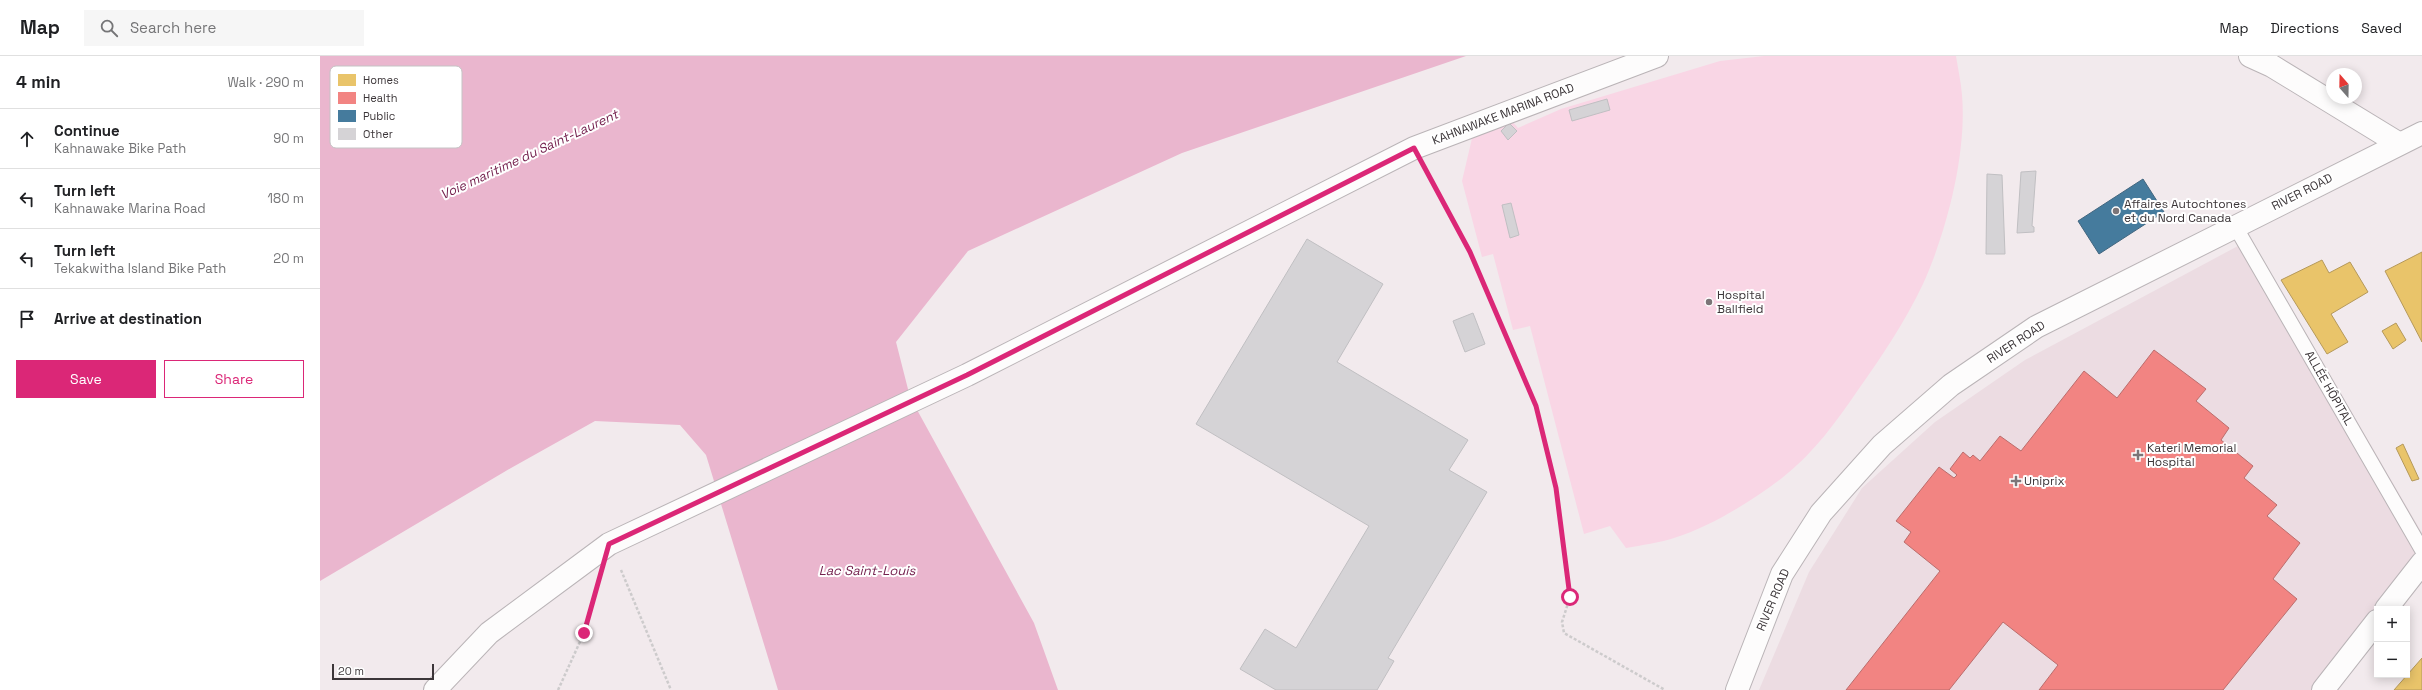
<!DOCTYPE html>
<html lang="en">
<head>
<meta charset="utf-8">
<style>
	body { margin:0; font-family:"Space Grotesk",sans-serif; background:#f6f6f6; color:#202124 }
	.controls { position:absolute; right:12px; bottom:12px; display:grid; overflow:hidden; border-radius:0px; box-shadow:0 2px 10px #0003 }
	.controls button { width:36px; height:36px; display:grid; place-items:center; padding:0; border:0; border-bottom:1px solid #e0e0e0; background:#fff; color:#202124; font:20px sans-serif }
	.compass { position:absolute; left:2006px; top:12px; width:36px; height:36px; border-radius:50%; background:#fff; box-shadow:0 2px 10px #0003; rotate:340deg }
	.scale { position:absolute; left:12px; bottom:10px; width:102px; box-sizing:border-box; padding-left:4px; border:2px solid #3c3639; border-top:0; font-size:11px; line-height:14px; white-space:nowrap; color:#3c3639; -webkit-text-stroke:3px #fff; paint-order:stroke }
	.stop { position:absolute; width:12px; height:12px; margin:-9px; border:3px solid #db2777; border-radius:50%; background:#fff }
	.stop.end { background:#db2777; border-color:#fff; box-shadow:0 1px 4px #0008 }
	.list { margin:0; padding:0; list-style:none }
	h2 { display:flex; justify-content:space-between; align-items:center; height:52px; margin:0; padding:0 16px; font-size:17px }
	h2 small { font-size:13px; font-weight:400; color:#757577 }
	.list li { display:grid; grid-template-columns:26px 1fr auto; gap:12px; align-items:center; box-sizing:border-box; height:60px; padding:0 16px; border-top:1px solid #e0e0e0 }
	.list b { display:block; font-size:15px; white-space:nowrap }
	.list p { margin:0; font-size:13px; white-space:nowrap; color:#757577 }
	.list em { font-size:13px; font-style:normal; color:#757577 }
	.actions { display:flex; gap:8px; padding:12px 16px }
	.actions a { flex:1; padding:9px 0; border:1px solid #db2777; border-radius:0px; text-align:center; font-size:14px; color:#db2777 }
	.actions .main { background:#db2777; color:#fff }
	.icon { flex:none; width:22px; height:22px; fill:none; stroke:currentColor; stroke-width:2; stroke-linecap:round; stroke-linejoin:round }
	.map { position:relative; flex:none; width:2102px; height:634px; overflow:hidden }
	header { display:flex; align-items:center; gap:24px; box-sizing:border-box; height:56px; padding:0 20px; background:#fff; border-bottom:1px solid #e0e0e0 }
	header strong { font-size:19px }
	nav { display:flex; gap:22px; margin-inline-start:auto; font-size:14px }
	.search { width:280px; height:36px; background:#f6f6f6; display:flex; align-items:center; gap:10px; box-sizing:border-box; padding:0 14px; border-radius:0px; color:#757577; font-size:15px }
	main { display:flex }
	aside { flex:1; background:#fff }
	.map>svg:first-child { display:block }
	.built { fill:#ecdce2 }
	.green { fill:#f9d6e5 }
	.water { fill:#eab6ce }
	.homes { fill:#e9c46a; stroke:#b5995b }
	.health { fill:#f28482; stroke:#bb6d6c }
	.public { fill:#457b9d; stroke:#42667f }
	.building { fill:#d5d3d6; stroke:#c0bfc2 }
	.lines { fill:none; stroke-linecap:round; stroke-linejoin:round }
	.service-casing { stroke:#bab4b7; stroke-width:16 }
	.minor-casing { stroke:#bab4b7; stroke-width:24 }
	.tertiary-casing { stroke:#bab4b7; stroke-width:24 }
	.path { stroke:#cdcbcc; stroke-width:2.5; stroke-dasharray:3 2; stroke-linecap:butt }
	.service { stroke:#fdfcfc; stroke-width:14 }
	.minor { stroke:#fdfcfc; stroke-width:22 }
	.tertiary { stroke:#fdfcfc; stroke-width:22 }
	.route { stroke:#db2777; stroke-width:5 }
	.poi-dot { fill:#7c7578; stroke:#fff; stroke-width:1.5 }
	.labels { text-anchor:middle; stroke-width:4; stroke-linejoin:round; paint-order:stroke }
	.street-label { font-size:12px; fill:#3c3639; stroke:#fff }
	.poi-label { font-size:12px; fill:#3c3639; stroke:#fff; text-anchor:start }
	.water-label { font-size:13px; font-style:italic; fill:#75224f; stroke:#fff }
	.key { fill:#fff; stroke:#c4c3c4; stroke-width:1 }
	.key-label { font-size:11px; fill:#3c3639 }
</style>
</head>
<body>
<header>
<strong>Map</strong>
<div class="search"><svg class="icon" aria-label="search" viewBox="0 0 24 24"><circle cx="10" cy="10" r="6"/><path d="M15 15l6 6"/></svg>Search here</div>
<nav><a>Map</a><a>Directions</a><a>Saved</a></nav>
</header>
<main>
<aside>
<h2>4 min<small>Walk · 290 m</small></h2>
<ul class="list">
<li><svg class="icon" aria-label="ahead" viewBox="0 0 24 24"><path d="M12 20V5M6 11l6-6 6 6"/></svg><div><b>Continue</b><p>Kahnawake Bike Path</p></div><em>90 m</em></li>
<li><svg class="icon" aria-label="left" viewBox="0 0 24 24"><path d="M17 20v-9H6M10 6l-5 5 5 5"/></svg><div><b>Turn left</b><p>Kahnawake Marina Road</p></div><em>180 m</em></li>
<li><svg class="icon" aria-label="left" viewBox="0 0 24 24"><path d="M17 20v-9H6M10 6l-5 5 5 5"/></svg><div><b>Turn left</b><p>Tekakwitha Island Bike Path</p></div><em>20 m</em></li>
<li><svg class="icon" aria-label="arrive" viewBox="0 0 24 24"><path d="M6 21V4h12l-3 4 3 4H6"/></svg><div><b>Arrive at destination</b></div></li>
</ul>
<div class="actions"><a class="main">Save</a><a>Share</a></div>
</aside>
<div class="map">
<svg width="2102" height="634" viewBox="0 0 2102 634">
	<rect width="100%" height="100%" fill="#f2eaed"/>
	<path class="built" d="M 1931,183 L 2102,477 L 2102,489 L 1993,634 L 1439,634 L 1489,516 L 1542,432 L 1615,366 L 1705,304 Z"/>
	<path class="green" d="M 1444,0 L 1636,0 C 1638,13 1641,26 1642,39 C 1647,97 1627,175 1603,228 C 1585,266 1562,300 1538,334 C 1516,366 1494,397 1462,422 C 1430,446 1392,470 1354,482 C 1339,487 1322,489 1306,492 L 1290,470 L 1264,478 L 1210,270 L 1193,274 L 1173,198 L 1162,201 L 1142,125 L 1153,78 L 1192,65 L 1198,72 L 1241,53 L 1400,5 Z"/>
	<path class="water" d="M 0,0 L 1146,0 L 862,97 L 648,195 L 576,286 L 590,341 L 714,567 L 738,634 L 458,634 L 386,399 L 360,369 L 275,365 L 191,412 L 0,525 Z"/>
	<g class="homes">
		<path d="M 2102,196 L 2102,286 L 2065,215 Z"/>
		<path d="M 2002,204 L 2009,217 L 2030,206 L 2048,236 L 2011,258 L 2028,286 L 2007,298 L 1961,224 Z"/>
		<path d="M 2076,267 L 2086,284 L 2073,293 L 2062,275 Z"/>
		<path d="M 2083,388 L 2099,423 L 2092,425 L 2076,392 Z"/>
		<path d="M 2102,602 L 2102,634 L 2074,634 Z"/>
	</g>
	<path class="health" d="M 1834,294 L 1886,333 L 1876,345 L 1909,372 L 1901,384 L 1933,410 L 1924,422 L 1957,449 L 1947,460 L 1980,487 L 1953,523 L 1977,543 L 1903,634 L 1719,634 L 1738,609 L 1683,566 L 1629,634 L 1526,634 L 1620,515 L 1584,486 L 1591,476 L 1576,465 L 1619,411 L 1634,422 L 1637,419 L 1630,413 L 1643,396 L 1650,402 L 1653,399 L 1660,405 L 1680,380 L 1701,395 L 1764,315 L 1797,342 Z"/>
	<path class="public" d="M 1823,123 L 1844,156 L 1779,198 L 1758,165 Z"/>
	<g class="building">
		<path d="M 1287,43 L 1290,54 L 1252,65 L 1249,54 Z"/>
		<path d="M 1189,67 L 1197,75 L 1188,84 L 1181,75 Z"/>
		<path d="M 1716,115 L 1712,170 L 1714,171 L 1714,176 L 1697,177 L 1701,116 Z"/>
		<path d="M 1667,118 L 1682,119 L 1685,198 L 1666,198 Z"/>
		<path d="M 1191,147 L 1199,179 L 1190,182 L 1182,149 Z"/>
		<path d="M 987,183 L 1063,228 L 1017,306 L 1148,384 L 1129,414 L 1167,436 L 1068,602 L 1074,605 L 1057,634 L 956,634 L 920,613 L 945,573 L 976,592 L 1049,470 L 876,368 Z"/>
		<path d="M 1153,257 L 1165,288 L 1145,296 L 1133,265 Z"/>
	</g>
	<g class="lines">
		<g class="service-casing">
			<path id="service" d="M 1915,170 L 2102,494"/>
		</g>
		<g class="minor-casing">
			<g id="minor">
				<path d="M 1930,0 L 1952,10 L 2078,87"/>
				<path d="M 2066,553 L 2102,507"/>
				<path d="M 115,634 L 169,577 L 289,488 L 647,319 L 1094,92 L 1337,0"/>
				<path d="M 2003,634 L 2057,565"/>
			</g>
		</g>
		<g class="tertiary-casing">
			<path id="tertiary" d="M 1417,634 L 1462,518 L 1501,457 L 1562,389 L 1631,329 L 1716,271 L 2102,77"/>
		</g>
		<g class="path">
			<path d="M 1108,117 L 1150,196 L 1216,350 L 1236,432 L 1250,541 L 1242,566 L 1244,577 L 1345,634"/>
			<path d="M 301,514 L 351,634"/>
			<path d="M 238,634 L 264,577 L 276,534"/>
		</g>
		<use href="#service" class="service"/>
		<use href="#minor" class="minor"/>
		<use href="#tertiary" class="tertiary"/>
	</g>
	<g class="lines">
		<path class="route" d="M 264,577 L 289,488 L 647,319 L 1094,92 L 1150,196 L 1216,350 L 1236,432 L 1250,541"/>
	</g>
	<g class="poi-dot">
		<circle cx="1796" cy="155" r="4"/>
		<circle cx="1389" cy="246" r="4"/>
		<path d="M1816 393h4v4h4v4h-4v4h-4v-4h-4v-4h4z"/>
		<path d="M1694 419h4v4h4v4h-4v4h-4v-4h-4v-4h4z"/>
	</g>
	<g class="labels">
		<g class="street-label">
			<text transform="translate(1183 58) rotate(-21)" y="4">KAHNAWAKE MARINA ROAD</text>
			<text transform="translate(1982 136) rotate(-27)" y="4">RIVER ROAD</text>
			<text transform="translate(1696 286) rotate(-33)" y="4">RIVER ROAD</text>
			<text transform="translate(2009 332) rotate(60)" y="4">ALLÉE HÔPITAL</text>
			<text transform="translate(1453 544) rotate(-67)" y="4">RIVER ROAD</text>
		</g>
		<g class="poi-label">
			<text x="1804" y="152">Affaires Autochtones<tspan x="1804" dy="14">et du Nord Canada</tspan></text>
			<text x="1397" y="243">Hospital<tspan x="1397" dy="14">Ballfield</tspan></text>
			<text x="1827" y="396">Kateri Memorial<tspan x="1827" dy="14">Hospital</tspan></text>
			<text x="1704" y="429">Uniprix</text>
		</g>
		<g class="water-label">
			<text transform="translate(209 98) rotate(-25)" y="5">Voie maritime du Saint-Laurent</text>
			<text x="547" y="519">Lac Saint-Louis</text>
		</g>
	</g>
	<rect x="10" y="10" width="132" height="82" rx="6" class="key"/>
	<rect x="18" y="18" width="18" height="12" fill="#e9c46a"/>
	<rect x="18" y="36" width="18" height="12" fill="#f28482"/>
	<rect x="18" y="54" width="18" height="12" fill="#457b9d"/>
	<rect x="18" y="72" width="18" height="12" fill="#d5d3d6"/>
	<g class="key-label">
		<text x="43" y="28">Homes</text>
		<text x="43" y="46">Health</text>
		<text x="43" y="64">Public</text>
		<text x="43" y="82">Other</text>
	</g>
</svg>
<div class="controls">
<button>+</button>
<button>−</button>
</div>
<svg class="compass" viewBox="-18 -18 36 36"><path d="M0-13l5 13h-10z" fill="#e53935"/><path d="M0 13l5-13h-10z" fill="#757577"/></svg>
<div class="scale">20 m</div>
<div class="stop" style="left:1250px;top:541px"></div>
<div class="stop end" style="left:264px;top:577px"></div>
</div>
</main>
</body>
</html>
